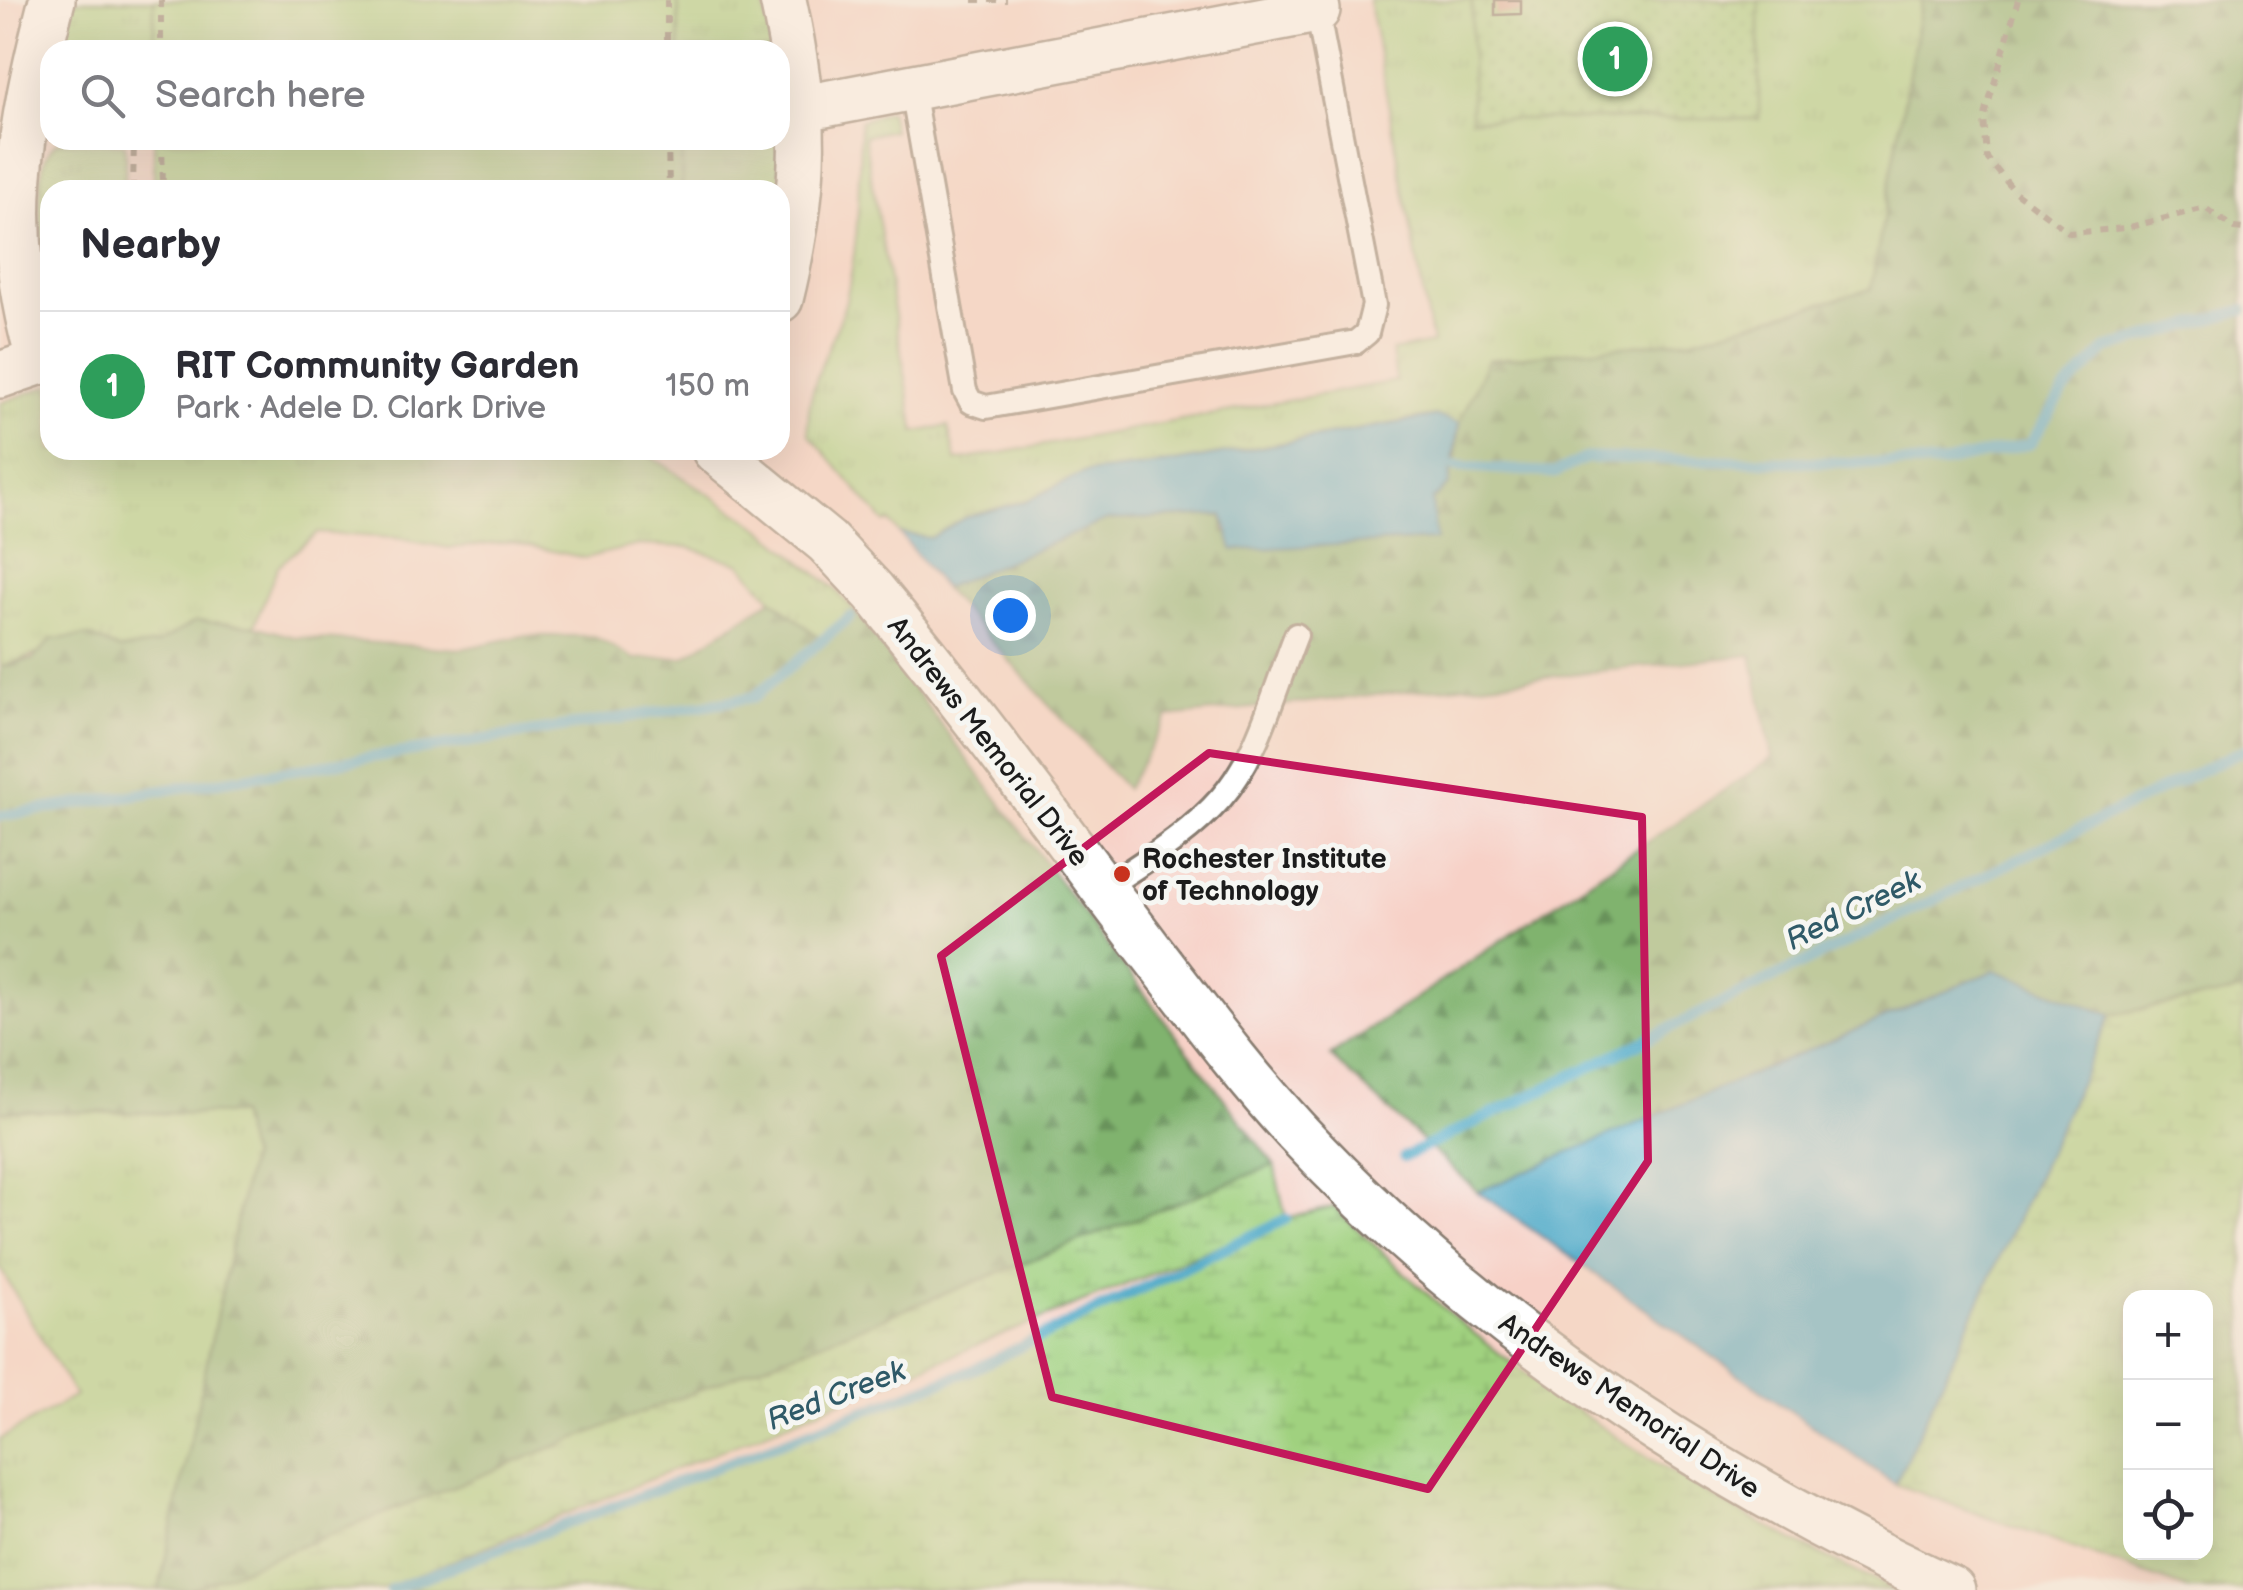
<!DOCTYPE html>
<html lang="en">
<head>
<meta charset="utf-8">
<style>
	body { margin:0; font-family:"Balsamiq Sans",sans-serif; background:#f7f7f7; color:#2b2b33 }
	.controls { position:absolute; right:30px; bottom:30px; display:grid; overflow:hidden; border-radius:20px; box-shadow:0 10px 40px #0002 }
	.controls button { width:90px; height:90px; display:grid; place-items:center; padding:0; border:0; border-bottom:2px solid #e1e1e2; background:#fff; color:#2b2b33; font:50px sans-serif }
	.you { position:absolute; left:1010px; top:615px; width:35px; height:35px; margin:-25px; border:8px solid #fff; border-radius:50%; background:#1a73e8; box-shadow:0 0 0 15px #1a73e833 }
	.badge { display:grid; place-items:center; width:65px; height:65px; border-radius:50%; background:#c8321e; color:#fff; font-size:32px; font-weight:700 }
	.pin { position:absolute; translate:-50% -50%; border:5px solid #fff; box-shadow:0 2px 10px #0006 }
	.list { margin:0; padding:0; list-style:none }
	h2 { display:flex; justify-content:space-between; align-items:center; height:130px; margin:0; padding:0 40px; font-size:42px }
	h2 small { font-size:32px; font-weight:400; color:#7c7c81 }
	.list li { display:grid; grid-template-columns:65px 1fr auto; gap:30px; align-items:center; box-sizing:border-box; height:150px; padding:0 40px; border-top:2px solid #e1e1e2 }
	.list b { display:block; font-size:38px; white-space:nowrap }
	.list p { margin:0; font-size:32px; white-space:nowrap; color:#7c7c81 }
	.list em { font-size:32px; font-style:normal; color:#7c7c81 }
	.icon { flex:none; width:55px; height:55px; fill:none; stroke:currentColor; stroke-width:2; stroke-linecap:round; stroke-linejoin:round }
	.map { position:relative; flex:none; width:2243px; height:1590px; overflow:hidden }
	.search { position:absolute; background:#fff; box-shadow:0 10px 40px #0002; left:40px; top:40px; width:750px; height:110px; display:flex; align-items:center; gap:25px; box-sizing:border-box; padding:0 35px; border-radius:30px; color:#7c7c81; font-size:38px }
	.panel { position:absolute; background:#fff; box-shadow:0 10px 40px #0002; left:40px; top:180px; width:750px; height:280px; border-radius:30px }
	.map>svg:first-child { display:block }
	.built { fill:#f7d1c7; fill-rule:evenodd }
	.grass { fill:url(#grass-tufts); stroke:#5e764e; stroke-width:2.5 }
	.forest { fill:url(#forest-firs); stroke:#4e6845; stroke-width:2.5 }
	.wetland { fill:url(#wetland-marsh); stroke:#5e764e; stroke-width:2.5; fill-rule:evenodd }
	.park { fill:url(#park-dots); stroke:#5e764e; stroke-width:2.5 }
	.pitch { fill:#a0d17f; stroke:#5e764e; stroke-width:2.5 }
	.water { fill:#47a6c6; stroke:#326171; stroke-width:2.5 }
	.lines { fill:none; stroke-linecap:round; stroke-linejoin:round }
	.stream { stroke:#47a6c6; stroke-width:11 }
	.building { fill:#d29782 }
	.lane-casing { stroke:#887c70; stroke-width:28 }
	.street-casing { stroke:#887c70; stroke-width:50 }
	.path { stroke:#887c70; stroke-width:6; stroke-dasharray:8 8; stroke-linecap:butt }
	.lane { stroke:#fff; stroke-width:22 }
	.street { stroke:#fff; stroke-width:45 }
	.marked { fill:none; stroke:#c2185b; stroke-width:8; stroke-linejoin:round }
	.poi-dot { fill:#c8321e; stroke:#f6f6f2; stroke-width:4 }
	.labels { text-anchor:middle; stroke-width:10; stroke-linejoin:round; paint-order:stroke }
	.street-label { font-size:28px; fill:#1c1c1c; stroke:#f6f6f2 }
	.poi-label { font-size:28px; font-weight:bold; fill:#1c1c1c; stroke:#f6f6f2; text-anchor:start }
	.water-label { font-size:30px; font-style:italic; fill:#2f5a68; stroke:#f6f6f2 }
</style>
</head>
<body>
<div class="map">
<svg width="2243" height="1590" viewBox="0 0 2243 1590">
	<defs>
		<pattern id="grass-tufts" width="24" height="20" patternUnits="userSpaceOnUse" patternTransform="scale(2.5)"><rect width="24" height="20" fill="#a0d17f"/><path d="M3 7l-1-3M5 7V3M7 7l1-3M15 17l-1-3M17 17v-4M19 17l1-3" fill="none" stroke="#89b36d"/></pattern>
		<pattern id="forest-firs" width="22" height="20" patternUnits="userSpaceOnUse" patternTransform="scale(2.5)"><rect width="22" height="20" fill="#80b36e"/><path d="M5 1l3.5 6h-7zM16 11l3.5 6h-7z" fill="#68915a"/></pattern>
		<pattern id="wetland-marsh" width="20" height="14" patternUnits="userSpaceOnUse" patternTransform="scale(2.5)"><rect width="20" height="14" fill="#a0d17f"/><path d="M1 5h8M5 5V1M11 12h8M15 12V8" fill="none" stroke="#89b36d"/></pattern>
		<pattern id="park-dots" width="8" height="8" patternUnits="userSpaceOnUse" patternTransform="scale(2.5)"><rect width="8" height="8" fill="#a0d17f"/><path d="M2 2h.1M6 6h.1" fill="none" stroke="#89b36d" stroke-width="1.8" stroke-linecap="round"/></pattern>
	</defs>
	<rect width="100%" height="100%" fill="#f6f6f2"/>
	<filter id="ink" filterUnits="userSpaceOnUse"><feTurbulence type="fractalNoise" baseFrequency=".01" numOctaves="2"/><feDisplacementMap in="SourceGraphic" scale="20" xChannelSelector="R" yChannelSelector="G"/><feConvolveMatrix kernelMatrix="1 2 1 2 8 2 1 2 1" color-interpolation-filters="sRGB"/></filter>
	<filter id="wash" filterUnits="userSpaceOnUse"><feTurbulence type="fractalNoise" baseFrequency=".0048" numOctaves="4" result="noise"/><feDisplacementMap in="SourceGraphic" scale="40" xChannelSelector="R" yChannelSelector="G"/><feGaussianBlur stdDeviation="2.25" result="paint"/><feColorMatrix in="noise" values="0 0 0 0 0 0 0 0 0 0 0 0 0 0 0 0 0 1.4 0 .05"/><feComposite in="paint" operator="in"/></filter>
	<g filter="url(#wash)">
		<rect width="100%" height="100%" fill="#f4ddc4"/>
		<path class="built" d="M 0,0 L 2243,0 L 2243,1590 L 0,1590 ZM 50,50 L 780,50 L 780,140 L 50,140 ZM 50,190 L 780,190 L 780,450 L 50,450 ZM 2130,1298 L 2206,1298 L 2206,1552 L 2130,1552 Z"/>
		<g class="grass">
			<path d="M 66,0 L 154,0 L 154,50 L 57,50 Z"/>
			<path d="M 678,0 L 764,0 L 772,50 L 679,50 Z"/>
			<path d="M 1369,0 L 1922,0 L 1871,290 L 1693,339 L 1488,360 L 1459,423 L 1437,416 L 1422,418 L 1169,463 L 1083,473 L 1028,500 L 964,518 L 930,538 L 899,533 L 889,521 L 885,523 L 809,434 C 802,391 835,342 846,300 C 860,240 859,182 860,121 L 889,111 L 893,130 L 864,136 L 915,432 L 948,426 L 956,461 L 1396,381 L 1392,351 L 1432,343 Z"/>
			<path d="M 681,140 L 780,140 L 780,190 L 682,190 Z"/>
			<path d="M 60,141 L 125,144 L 125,190 L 50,190 L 50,274 C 40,247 29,155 60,141 Z"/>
			<path d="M 50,385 L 50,450 L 641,450 L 761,528 L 834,588 L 856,612 L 822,641 L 772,599 L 741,564 L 687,547 L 638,545 L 585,558 L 511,542 L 449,548 L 396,538 L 317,533 L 278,566 L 254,626 L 196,621 L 157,644 L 120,650 L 88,636 L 0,667 L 0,403 Z"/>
			<path d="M 0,1111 L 239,1114 L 250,1157 L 159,1590 L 0,1590 L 0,1439 L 75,1396 L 0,1268 Z"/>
		</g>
		<g class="forest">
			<path d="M 1922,0 L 2243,0 L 2243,991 L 2111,1015 L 1995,970 L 1478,1192 L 1330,1056 L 1772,758 L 1752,655 L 1168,717 L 1126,789 L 943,588 L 1107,520 L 1223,515 L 1224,533 L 1432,500 L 1455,466 L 1459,423 L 1488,360 L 1693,339 L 1871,289 Z"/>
			<path d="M 772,599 L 822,640 L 856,612 L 1274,1165 L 189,1590 L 159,1590 L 250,1157 L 239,1114 L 0,1111 L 0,667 L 33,659 L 52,639 L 89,636 L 120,650 L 157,644 L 196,621 L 254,626 L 295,637 L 461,649 L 522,636 L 593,636 L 635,659 L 684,657 Z"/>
		</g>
		<g class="wetland">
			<path d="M 2243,991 L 2243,1590 L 2190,1590 L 1895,1484 L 2111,1015 ZM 2130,1298 L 2206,1298 L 2206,1552 L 2130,1552 Z"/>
			<path d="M 1274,1165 L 1286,1219 L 1334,1207 C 1371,1241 1407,1277 1446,1310 C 1579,1423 1736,1518 1895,1590 L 391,1590 L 972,1370 L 1263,1228 L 380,1590 L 189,1590 Z"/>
		</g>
		<path class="park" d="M 1472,0 L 1759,0 L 1759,119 L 1471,119 Z"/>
		<g class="pitch">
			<path d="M 154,0 L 678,0 L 679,50 L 154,50 Z"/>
			<path d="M 154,140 L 681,140 L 682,190 L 154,190 Z"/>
		</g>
		<g class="water">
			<path d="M 1437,416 L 1459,423 L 1449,485 L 1432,500 L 1436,540 L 1233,550 L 1223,515 L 1107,520 L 943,588 L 899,533 L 930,538 L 964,518 L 1028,500 L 1083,473 L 1169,463 Z"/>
			<path d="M 1995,970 L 2111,1015 L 1895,1484 L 1478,1192 Z"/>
		</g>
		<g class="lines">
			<g class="stream">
				<path d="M 1455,466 L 1555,473 L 1586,458 L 1939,464 L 2030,444 L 2064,391 L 2107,349 L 2243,310"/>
				<path d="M 0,816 L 754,697 L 850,617"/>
				<path d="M 1404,1157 L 2243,750"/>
				<path d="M 391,1590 L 972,1370 L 1286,1219"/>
			</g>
		</g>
		<g id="blocks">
			<path class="building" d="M 1495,0 L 1521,0 L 1521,14 L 1495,15 Z"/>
		</g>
	</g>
	<g filter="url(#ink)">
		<use href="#blocks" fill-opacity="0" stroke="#887c70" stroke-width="2.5"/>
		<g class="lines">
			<g class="lane-casing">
				<g id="lane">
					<path d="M 912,89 L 965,391 L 971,402 L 986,407 L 1356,342 L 1367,333 L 1374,305 L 1317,10"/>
					<path d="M 1103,889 C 1144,861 1188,836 1221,798 C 1259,755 1275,687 1296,635"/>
				</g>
			</g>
			<g class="street-casing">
				<g id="street">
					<path d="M 804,108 L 1317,10 L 1315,0"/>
					<path d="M 780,299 C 808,185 808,113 783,0"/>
					<path d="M 40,361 C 0,231 19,128 52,0"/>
					<path d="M 0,375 L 50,358"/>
					<path d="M 715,450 L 827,542 L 873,591 C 969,707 1058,829 1149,949 C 1197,1011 1243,1074 1296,1131 C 1480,1329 1708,1477 1952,1590"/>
				</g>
			</g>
			<g class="path">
				<path d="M 161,0 L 161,50"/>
				<path d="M 667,0 L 667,50"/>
				<path d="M 973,0 L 1007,0"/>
				<path d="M 2018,0 L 1984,119 L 1987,158 L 2015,192 L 2070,233 L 2126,228 L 2205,208 L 2234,228 L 2243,229"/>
				<path d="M 162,140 L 163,190"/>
				<path d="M 668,140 L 669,190"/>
				<path d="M 133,190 L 134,140"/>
			</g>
			<use href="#lane" class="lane"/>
			<use href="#street" class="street"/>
		</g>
	</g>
	<path d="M0 0H2243V1590H0ZM 1209,753 L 1642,817 L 1648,1161 L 1428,1489 L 1052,1397 L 941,956 Z" fill="#f4ddc4" fill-opacity=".55" fill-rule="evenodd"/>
	<path class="marked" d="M 1209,753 L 1642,817 L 1648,1161 L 1428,1489 L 1052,1397 L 941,956 Z"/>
	<circle class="poi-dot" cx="1122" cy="874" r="10"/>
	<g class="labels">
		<g class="street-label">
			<text transform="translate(989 741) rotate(52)" y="10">Andrews Memorial Drive</text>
			<text transform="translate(1630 1405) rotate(34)" y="10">Andrews Memorial Drive</text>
		</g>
		<g class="poi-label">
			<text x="1142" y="868">Rochester Institute<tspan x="1142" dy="32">of Technology</tspan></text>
		</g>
		<g class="water-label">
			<text transform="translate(1853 910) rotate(-26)" y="10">Red Creek</text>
			<text transform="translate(836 1395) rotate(-21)" y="10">Red Creek</text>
		</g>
	</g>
</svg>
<div class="controls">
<button>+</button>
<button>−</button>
<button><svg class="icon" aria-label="locate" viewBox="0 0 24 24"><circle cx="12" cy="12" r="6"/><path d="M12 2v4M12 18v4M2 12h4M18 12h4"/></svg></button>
</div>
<div class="you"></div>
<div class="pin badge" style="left:1615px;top:59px;background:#2e9e5b">1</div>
<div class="search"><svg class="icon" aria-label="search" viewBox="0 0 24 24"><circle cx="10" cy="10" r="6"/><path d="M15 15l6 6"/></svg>Search here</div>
<section class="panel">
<h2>Nearby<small></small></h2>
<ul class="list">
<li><span class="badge" style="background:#2e9e5b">1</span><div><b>RIT Community Garden</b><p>Park · Adele D. Clark Drive</p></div><em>150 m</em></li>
</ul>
</section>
</div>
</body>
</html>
